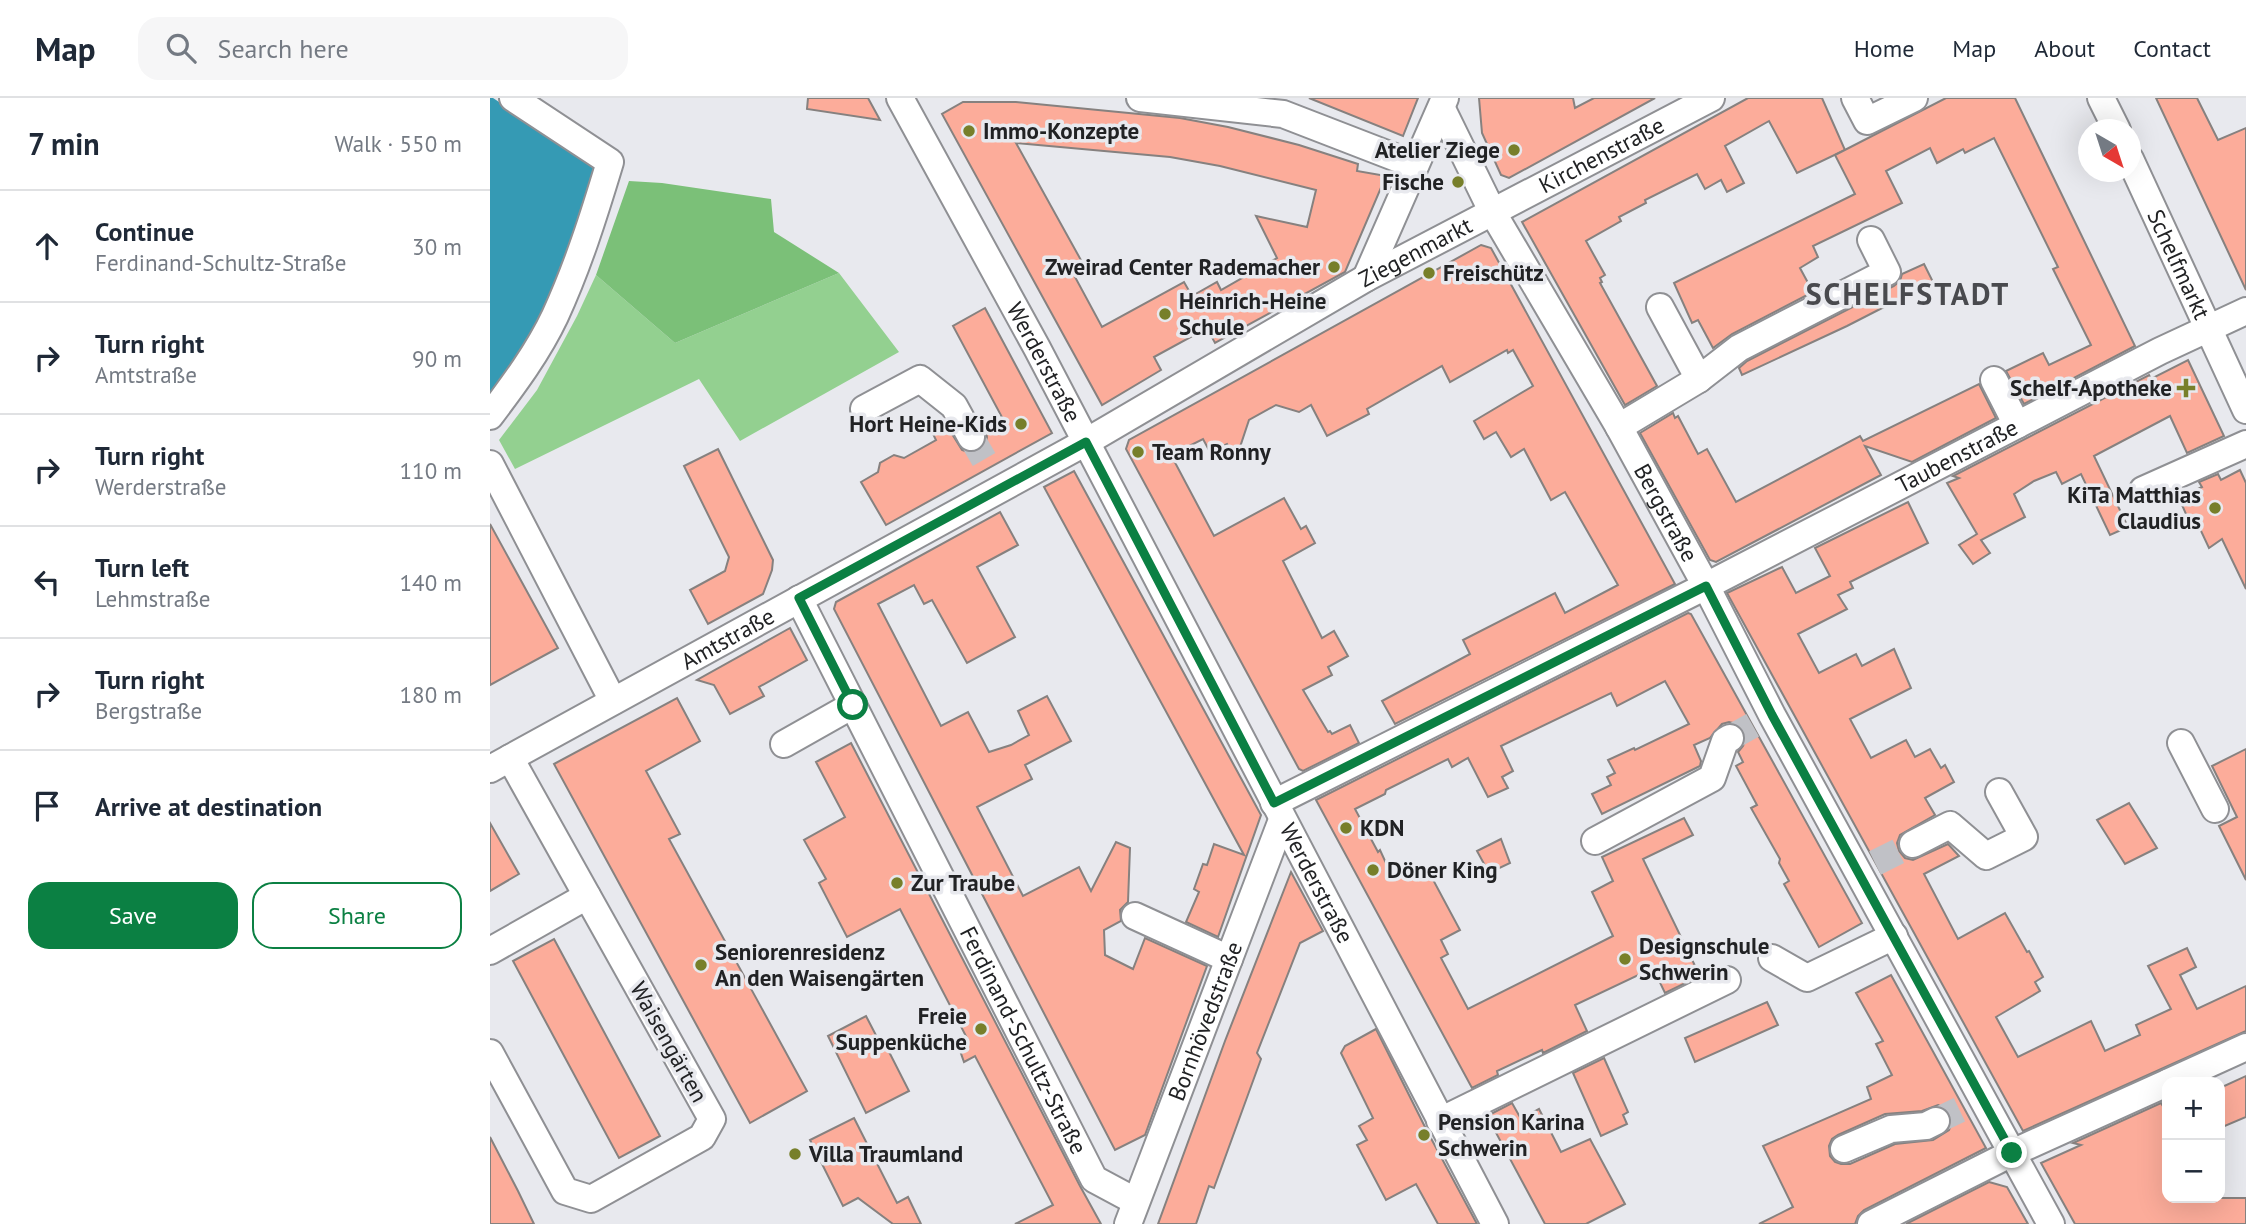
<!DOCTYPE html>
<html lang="en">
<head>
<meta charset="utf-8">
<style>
	body { margin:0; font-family:"PT Sans",sans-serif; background:#f6f6f7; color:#1f2937 }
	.controls { position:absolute; right:21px; bottom:21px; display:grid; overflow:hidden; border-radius:14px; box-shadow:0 7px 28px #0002 }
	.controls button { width:63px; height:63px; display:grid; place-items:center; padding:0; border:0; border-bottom:2px solid #e0e1e3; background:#fff; color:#1f2937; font:35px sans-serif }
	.compass { position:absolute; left:1588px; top:21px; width:63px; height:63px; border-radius:50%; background:#fff; box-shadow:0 7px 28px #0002; rotate:141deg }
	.stop { position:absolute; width:21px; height:21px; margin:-16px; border:5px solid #0b8043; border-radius:50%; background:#fff }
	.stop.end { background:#0b8043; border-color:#fff; box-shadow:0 2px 7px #0008 }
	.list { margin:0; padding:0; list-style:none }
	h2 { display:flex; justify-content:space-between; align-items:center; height:91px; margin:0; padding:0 28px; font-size:30px }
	h2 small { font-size:23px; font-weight:400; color:#747a83 }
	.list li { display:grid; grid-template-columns:46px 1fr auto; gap:21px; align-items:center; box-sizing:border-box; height:112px; padding:0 28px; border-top:2px solid #e0e1e3 }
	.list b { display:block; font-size:26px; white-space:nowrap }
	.list p { margin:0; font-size:23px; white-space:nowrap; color:#747a83 }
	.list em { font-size:23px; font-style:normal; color:#747a83 }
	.actions { display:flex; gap:14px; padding:21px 28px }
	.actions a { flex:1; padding:16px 0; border:2px solid #0b8043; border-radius:21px; text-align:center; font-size:24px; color:#0b8043 }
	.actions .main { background:#0b8043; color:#fff }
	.icon { flex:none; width:38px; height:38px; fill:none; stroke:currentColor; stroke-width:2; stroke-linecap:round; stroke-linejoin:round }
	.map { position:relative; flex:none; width:1756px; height:1126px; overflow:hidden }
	header { display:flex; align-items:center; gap:42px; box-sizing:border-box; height:98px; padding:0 35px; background:#fff; border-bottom:2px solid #e0e1e3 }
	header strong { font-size:33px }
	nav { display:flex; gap:38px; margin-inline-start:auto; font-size:24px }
	.search { width:490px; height:63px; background:#f6f6f7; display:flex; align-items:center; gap:18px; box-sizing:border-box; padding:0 24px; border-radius:21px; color:#747a83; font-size:26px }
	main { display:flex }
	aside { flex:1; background:#fff }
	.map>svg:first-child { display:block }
	.green { fill:#93d090 }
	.forest { fill:#7bc078 }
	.water { fill:#359ab4 }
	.building { fill:#fcac9a; stroke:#86817f; stroke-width:2; fill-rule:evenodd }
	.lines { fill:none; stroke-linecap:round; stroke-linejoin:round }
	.minor-tunnel { stroke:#c0c1c6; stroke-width:26; stroke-dasharray:26 13; stroke-linecap:butt }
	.minor-casing { stroke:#8f9094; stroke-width:30 }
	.minor { stroke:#fff; stroke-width:26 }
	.route { stroke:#0b8043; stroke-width:9 }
	.poi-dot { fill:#777f2a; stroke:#e8e9ee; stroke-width:2.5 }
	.labels { text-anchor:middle; stroke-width:7; stroke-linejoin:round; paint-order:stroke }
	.poi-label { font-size:23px; font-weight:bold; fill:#212224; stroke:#e8e9ee; text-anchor:start }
	.street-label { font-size:23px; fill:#212224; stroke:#e8e9ee }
	.district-label { font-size:30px; font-weight:bold; letter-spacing:2px; fill:#494a4e; stroke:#e8e9ee }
</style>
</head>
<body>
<header>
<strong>Map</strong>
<div class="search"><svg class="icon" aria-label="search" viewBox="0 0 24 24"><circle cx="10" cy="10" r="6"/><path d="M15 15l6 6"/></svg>Search here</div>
<nav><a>Home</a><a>Map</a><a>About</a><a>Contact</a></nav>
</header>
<main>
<aside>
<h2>7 min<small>Walk · 550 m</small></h2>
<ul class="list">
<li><svg class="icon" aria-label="ahead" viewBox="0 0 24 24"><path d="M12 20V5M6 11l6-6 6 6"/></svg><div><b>Continue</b><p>Ferdinand-Schultz-Straße</p></div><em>30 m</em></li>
<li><svg class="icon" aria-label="right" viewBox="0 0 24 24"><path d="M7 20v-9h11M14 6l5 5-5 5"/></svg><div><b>Turn right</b><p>Amtstraße</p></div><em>90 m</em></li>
<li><svg class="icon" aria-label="right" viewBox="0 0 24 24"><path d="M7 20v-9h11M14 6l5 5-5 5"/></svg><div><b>Turn right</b><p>Werderstraße</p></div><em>110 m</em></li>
<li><svg class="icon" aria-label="left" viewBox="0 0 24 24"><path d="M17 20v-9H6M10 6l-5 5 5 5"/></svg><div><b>Turn left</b><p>Lehmstraße</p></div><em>140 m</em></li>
<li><svg class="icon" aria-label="right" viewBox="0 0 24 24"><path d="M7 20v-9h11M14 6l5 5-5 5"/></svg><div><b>Turn right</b><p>Bergstraße</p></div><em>180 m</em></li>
<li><svg class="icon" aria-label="arrive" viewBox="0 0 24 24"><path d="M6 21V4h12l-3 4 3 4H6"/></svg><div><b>Arrive at destination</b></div></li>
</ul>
<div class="actions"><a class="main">Save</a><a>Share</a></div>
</aside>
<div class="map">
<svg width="1756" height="1126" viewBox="0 0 1756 1126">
	<rect width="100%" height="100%" fill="#e8e9ee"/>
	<path class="green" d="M 349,175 L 409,254 L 250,343 L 209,281 L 25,371 L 9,342 L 47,292 L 87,218 L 106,177 L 185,245 Z"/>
	<path class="forest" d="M 139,83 L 172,85 L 281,101 L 284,134 L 349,175 L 185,245 L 106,177 Z"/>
	<path class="water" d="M 0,0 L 3,0 L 107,69 C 89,129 70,186 40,241 C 28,261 13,280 0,299 Z"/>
	<g class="building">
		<path d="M 318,0 L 378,0 L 390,22 L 317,11 Z"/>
		<path d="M 819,0 L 928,0 L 913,38 Z"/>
		<path d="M 989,0 L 1083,0 L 1085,10 L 1104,0 L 1165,0 L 1019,80 L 1011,77 L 992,35 Z"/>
		<path d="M 1258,0 L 1332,0 L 1355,52 L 1307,75 L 1279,23 L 1235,48 L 1254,85 L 1237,94 L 1231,82 L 1215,91 L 1207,76 L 1155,102 L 1156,105 L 1129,119 L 1131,123 L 1096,143 L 1115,177 L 1110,180 L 1112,184 L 1110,185 L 1167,288 L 1135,307 L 1032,124 Z"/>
		<path d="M 1456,0 L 1525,0 L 1645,248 L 1534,306 L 1516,273 L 1553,255 L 1559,267 L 1601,247 L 1563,171 L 1568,169 L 1504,40 L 1475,55 L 1473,51 L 1447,65 L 1440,50 L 1396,73 L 1412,105 L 1323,148 L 1328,159 L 1310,170 L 1323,194 L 1242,236 L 1223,250 L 1208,222 L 1202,225 L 1184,185 L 1365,96 L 1345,57 Z"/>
		<path d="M 1666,0 L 1707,0 L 1728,42 L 1756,30 L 1756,192 Z"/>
		<path d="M 473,4 L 526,4 L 690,20 L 738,29 L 809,47 L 868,66 L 867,73 L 896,78 L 855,174 L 725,245 L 717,230 L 664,259 L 671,272 L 612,307 L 452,16 ZM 526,45 L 680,59 L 730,68 L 826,92 L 817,129 L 766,118 L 787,160 L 731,192 L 727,184 L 702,198 L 694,184 L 612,229 L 585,179 L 597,173 Z"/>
		<path d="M 991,147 L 1001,150 L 1185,486 L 905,626 L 892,603 L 980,556 L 973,542 L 1065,495 L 1075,515 L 1128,487 L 1075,394 L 1061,402 L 1034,351 L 1021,359 L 1006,334 L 994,341 L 984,323 L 1043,288 L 1023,252 L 1018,255 L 1017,252 L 960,284 L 952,268 L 877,311 L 879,316 L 837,338 L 821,307 L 809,314 L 786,307 L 759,322 L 746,361 L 737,346 L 720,354 L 713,341 L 681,357 L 724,438 L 794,400 L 811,431 L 816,428 L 825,445 L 793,463 L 832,540 L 844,533 L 858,558 L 838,569 L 842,577 L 813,592 L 838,634 L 840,633 L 842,636 L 860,627 L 869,645 L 813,673 L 809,671 L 636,351 L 639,342 Z"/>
		<path d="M 1434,166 L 1443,184 L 1357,228 L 1252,277 L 1249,270 L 1257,263 L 1404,188 L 1410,183 L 1412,176 Z"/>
		<path d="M 495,210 L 562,335 L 396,427 L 371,384 L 388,374 L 390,365 L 404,357 L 414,360 L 446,342 L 443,336 L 457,328 L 472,352 L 480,355 L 488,353 L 495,347 L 497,339 L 495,331 L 513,321 L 463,228 Z"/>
		<path d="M 1698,262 L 1734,338 L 1697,355 L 1680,318 L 1604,358 L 1638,429 L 1620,437 L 1591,376 L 1572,386 L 1566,374 L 1544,383 L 1524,396 L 1535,419 L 1491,442 L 1500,455 L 1483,466 L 1469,447 L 1487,436 L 1457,385 L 1469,380 L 1463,378 L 1659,277 L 1661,281 Z"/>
		<path d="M 1489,286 L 1506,320 L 1422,364 L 1375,348 L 1391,377 L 1226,464 L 1220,462 L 1150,335 L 1183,315 L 1185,320 L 1188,318 L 1208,356 L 1217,351 L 1246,404 L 1370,338 L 1373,343 Z"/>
		<path d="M 228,351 L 283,462 L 282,472 L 273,496 L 218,526 L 200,492 L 235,473 L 239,459 L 194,368 Z"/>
		<path d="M 1750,372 L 1756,385 L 1756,491 L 1732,441 L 1719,450 L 1705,420 L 1699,423 L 1689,400 L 1712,389 L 1709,384 L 1728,376 L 1731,382 Z"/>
		<path d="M 584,373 L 771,717 L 728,839 L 696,824 L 709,794 L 704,791 L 713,766 L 717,767 L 724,746 L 754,757 L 554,389 Z"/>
		<path d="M 1418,404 L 1438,445 L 1360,484 L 1363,490 L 1348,497 L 1357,511 L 1308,536 L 1329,575 L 1366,556 L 1372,568 L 1404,551 L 1421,590 L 1360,621 L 1381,660 L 1416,642 L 1425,659 L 1440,651 L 1451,670 L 1455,667 L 1464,684 L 1435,700 L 1445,717 L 1410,737 L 1407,745 L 1409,753 L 1415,760 L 1423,762 L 1458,746 L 1469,758 L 1434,776 L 1468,841 L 1515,815 L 1537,854 L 1539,853 L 1553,879 L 1545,884 L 1550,893 L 1506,919 L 1528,959 L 1601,923 L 1615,953 L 1650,937 L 1646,927 L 1681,911 L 1658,868 L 1697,850 L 1706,869 L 1690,877 L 1707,911 L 1756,888 L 1756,933 L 1533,1033 L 1237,495 L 1292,469 L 1306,495 L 1340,478 L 1325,450 Z"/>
		<path d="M 510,414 L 528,447 L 487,469 L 525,539 L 477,565 L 442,502 L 434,506 L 424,487 L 388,506 L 451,628 L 478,614 L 499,654 L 521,647 L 539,637 L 528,613 L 557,598 L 581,643 L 535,667 L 542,681 L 487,709 L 533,798 L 589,769 L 601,793 L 626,744 L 640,750 L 638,804 L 630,812 L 631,823 L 614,832 L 615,857 L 643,871 L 655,840 L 717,868 L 655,1037 L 625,1052 L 344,511 L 346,504 Z"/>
		<path d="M 0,426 L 68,550 L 0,587 Z"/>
		<path d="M 1198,515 L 1201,516 L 1372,825 L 1329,849 L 1294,786 L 1299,783 L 1289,765 L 1290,761 L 1261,710 L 1267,707 L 1246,668 L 1253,664 L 1248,654 L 1253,648 L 1256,640 L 1253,631 L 1247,626 L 1239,624 L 1232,626 L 1220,640 L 1204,647 L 1211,663 L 1210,668 L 1112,716 L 1102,696 L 1121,687 L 1117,679 L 1125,675 L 1118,662 L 1144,650 L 1145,652 L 1199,626 L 1175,583 L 1127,608 L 1121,595 L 1011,648 L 1023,673 L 1012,679 L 1018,690 L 998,699 L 978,660 L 962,669 L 958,661 L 896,692 L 895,696 L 865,711 L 888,754 L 890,752 L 901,776 L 922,768 L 928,782 L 940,776 L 970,832 L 951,842 L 958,856 L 951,860 L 978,911 L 1123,838 L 1102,794 L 1123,783 L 1112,759 L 1194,720 L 1203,737 L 1153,761 L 1210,878 L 1175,895 L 1163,870 L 1085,907 L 1097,933 L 1053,955 L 1052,952 L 1007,973 L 1008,977 L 982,990 L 826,702 Z"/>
		<path d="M 300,530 L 317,562 L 269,589 L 274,598 L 240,616 L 224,587 L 207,582 Z"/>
		<path d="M 187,600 L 210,643 L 156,673 L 190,736 L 179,741 L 317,993 L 260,1025 L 64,666 Z"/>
		<path d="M 361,645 L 590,1088 L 611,1126 L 525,1126 L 563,1107 L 485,958 L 474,964 L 468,947 L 478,942 L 410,811 L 357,839 L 329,785 L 336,781 L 314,742 L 355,719 L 326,664 Z"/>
		<path d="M 1756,651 L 1756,782 L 1729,728 L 1747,719 L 1722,668 Z"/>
		<path d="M 1639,705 L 1667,750 L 1635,766 L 1607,722 Z"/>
		<path d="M 0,725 L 29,776 L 0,793 Z"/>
		<path d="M 1011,741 L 1020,765 L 999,775 L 987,753 Z"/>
		<path d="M 801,774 L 833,833 L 810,845 L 767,955 L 771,961 L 724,1090 L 719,1088 L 706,1126 L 668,1126 L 735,943 Z"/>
		<path d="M 64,841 L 170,1038 L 129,1060 L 23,863 Z"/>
		<path d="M 1401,877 L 1496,1050 L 1374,1112 L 1368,1118 L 1365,1126 L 1269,1126 L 1303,1109 L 1273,1048 L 1381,1001 L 1377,989 L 1402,977 L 1386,946 L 1393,943 L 1366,895 ZM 1448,1007 L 1454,1010 L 1460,1015 L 1462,1025 L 1459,1032 L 1443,1042 L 1405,1046 L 1360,1066 L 1351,1066 L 1345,1064 L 1340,1058 L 1339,1048 L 1342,1041 L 1348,1037 L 1395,1016 L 1432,1013 Z"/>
		<path d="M 1277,904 L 1288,927 L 1205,964 L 1195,940 Z"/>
		<path d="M 376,918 L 390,945 L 394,944 L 419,993 L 376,1015 L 338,938 Z"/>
		<path d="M 886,931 L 936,1031 L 987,1126 L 948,1126 L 926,1086 L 896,1102 L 867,1047 L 877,1042 L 869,1028 L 883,1020 L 851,955 L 855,948 Z"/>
		<path d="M 1114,960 L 1138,1014 L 1133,1017 L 1137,1026 L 1111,1038 L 1083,975 Z"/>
		<path d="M 1756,978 L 1756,1019 L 1730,1030 L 1730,990 Z"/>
		<path d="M 1022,1005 L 1031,1021 L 1049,1011 L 1071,1054 L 1100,1041 L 1135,1106 L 1096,1126 L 1055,1126 L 997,1018 Z"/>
		<path d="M 1671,1005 L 1677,1015 L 1677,1100 L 1756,1100 L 1756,1126 L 1585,1126 L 1551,1065 L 1591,1047 L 1583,1045 Z"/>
		<path d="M 364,1020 L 407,1105 L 418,1099 L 431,1126 L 403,1126 L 368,1100 L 353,1108 L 320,1042 Z"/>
		<path d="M 0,1039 L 28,1093 L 44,1126 L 0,1126 Z"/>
		<path d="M 1499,1084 L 1517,1089 L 1538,1126 L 1416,1126 Z"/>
	</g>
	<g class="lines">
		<g class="minor-tunnel">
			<path d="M 481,339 L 499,370"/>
			<path d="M 1240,640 L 1263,627"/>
			<path d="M 1385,765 L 1423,746"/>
			<path d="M 1446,1023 L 1475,1009"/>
		</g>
		<g class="minor-casing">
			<g id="minor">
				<path id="s1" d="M 410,0 L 547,250 L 1005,1126"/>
				<path d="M 650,0 L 793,16 L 925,67"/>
				<path d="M 1365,0 L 1377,23 L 1424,0"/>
				<path d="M 1611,0 L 1627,32"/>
				<path id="s2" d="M 952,11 L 1003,115 L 1129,329 L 1216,488 L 1282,617 L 1561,1126"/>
				<path id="s3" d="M 1640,61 L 1756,312"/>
				<path d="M 876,180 L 955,0"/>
				<path d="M 1170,209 L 1209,281"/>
				<path d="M 1504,282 L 1527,327"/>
				<path d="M 374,311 L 430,281 L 464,308 L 481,339"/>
				<path d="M 0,318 C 24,286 48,254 65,218 C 88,168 104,117 120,64 L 23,0"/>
				<path d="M 1129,329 L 1209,281 L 1249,250 L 1397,174 L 1381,142"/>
				<path d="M 0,366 L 123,603"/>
				<path d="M 1653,392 L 1756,346"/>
				<path id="s4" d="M 309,501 L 604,1081 L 645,1103"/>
				<path d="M 1691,645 L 1725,711"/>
				<path d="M 294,646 L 363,607"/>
				<path id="s5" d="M 0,671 L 596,344 L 876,180 L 1221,0"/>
				<path id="s6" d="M 784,705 L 1216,488 L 1670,253 L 1756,213"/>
				<path d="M 1105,743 L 1222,680 L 1235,643 L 1240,640"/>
				<path d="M 1423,746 L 1460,727 L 1496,758 L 1534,739 L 1509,694"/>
				<path d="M 645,818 L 739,861"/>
				<path d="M 0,853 L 97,798"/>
				<path d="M 1282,860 L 1317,880 L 1404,838"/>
				<path d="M 0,955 L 75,1093 L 101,1101 L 212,1039 L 222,1021 L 20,660"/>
				<path d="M 1679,984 L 1756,949"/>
				<path d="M 950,1023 L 1237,882"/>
				<path d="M 1354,1051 L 1401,1031 L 1436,1028 L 1446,1023"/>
				<path id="s7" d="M 638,1126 L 792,722"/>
				<path d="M 1381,1126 L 1522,1055 L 1677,985"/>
			</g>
		</g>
		<use href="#minor" class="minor"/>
	</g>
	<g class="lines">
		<path class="route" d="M 363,607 L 309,500 L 596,344 L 784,705 L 1216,488 L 1282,617 L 1522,1055"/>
	</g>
	<g class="poi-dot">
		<circle cx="479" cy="33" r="7"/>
		<circle cx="1024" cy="52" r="7"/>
		<circle cx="968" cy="84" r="7"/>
		<circle cx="844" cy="169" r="7"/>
		<circle cx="939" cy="175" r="7"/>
		<circle cx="675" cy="216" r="7"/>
		<path d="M1692.5 279.5h7v7h7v7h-7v7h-7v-7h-7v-7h7z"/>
		<circle cx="531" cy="326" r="7"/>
		<circle cx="648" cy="354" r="7"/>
		<circle cx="1725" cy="410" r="7"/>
		<circle cx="856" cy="730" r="7"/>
		<circle cx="883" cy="772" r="7"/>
		<circle cx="407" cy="785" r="7"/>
		<circle cx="1135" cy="861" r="7"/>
		<circle cx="211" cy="867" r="7"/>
		<circle cx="491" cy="931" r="7"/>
		<circle cx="934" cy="1037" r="7"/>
		<circle cx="305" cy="1056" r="7"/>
	</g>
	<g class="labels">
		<g class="poi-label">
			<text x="493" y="41">Immo-Konzepte</text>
			<text x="1010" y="60" text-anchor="end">Atelier Ziege</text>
			<text x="954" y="92" text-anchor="end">Fische</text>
			<text x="830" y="177" text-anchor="end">Zweirad Center Rademacher</text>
			<text x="953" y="183">Freischütz</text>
			<text x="689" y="211">Heinrich-Heine<tspan x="689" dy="26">Schule</tspan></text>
			<text x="1682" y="298" text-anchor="end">Schelf-Apotheke</text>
			<text x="517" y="334" text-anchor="end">Hort Heine-Kids</text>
			<text x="662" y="362">Team Ronny</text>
			<text x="1711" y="405" text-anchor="end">KiTa Matthias<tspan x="1711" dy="26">Claudius</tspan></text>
			<text x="870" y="738">KDN</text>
			<text x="897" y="780">Döner King</text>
			<text x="421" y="793">Zur Traube</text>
			<text x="1149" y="856">Designschule<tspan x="1149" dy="26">Schwerin</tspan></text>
			<text x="225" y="862">Seniorenresidenz<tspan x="225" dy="26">An den Waisengärten</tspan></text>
			<text x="477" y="926" text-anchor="end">Freie<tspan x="477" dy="26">Suppenküche</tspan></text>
			<text x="948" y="1032">Pension Karina<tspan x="948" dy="26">Schwerin</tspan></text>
			<text x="319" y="1064">Villa Traumland</text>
		</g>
		<g class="street-label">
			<text dy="8" stroke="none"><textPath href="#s5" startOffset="1270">Kirchenstraße</textPath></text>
			<text dy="8" stroke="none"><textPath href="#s5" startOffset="1060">Ziegenmarkt</textPath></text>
			<text dy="8" stroke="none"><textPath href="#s3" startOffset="116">Schelfmarkt</textPath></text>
			<text dy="8" stroke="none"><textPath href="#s1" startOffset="301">Werderstraße</textPath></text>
			<text dy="8" stroke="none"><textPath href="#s6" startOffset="766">Taubenstraße</textPath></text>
			<text dy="8" stroke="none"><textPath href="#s2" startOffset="462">Bergstraße</textPath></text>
			<text dy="8" stroke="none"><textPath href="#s5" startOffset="271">Amtstraße</textPath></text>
			<text dy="8" stroke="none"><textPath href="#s1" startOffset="889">Werderstraße</textPath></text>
			<text dy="8" stroke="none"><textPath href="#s7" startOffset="217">Bornhövedstraße</textPath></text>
			<text dy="8" stroke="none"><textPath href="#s4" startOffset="495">Ferdinand-Schultz-Straße</textPath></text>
			<text transform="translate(179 944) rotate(61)" y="8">Waisengärten</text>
		</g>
		<g class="district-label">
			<text x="1418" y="207">SCHELFSTADT</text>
		</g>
	</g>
</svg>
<div class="controls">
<button>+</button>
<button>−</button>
</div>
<svg class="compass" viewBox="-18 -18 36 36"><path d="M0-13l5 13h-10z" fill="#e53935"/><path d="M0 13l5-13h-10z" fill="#747a83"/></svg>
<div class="stop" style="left:363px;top:607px"></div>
<div class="stop end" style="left:1522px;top:1055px"></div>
</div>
</main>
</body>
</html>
